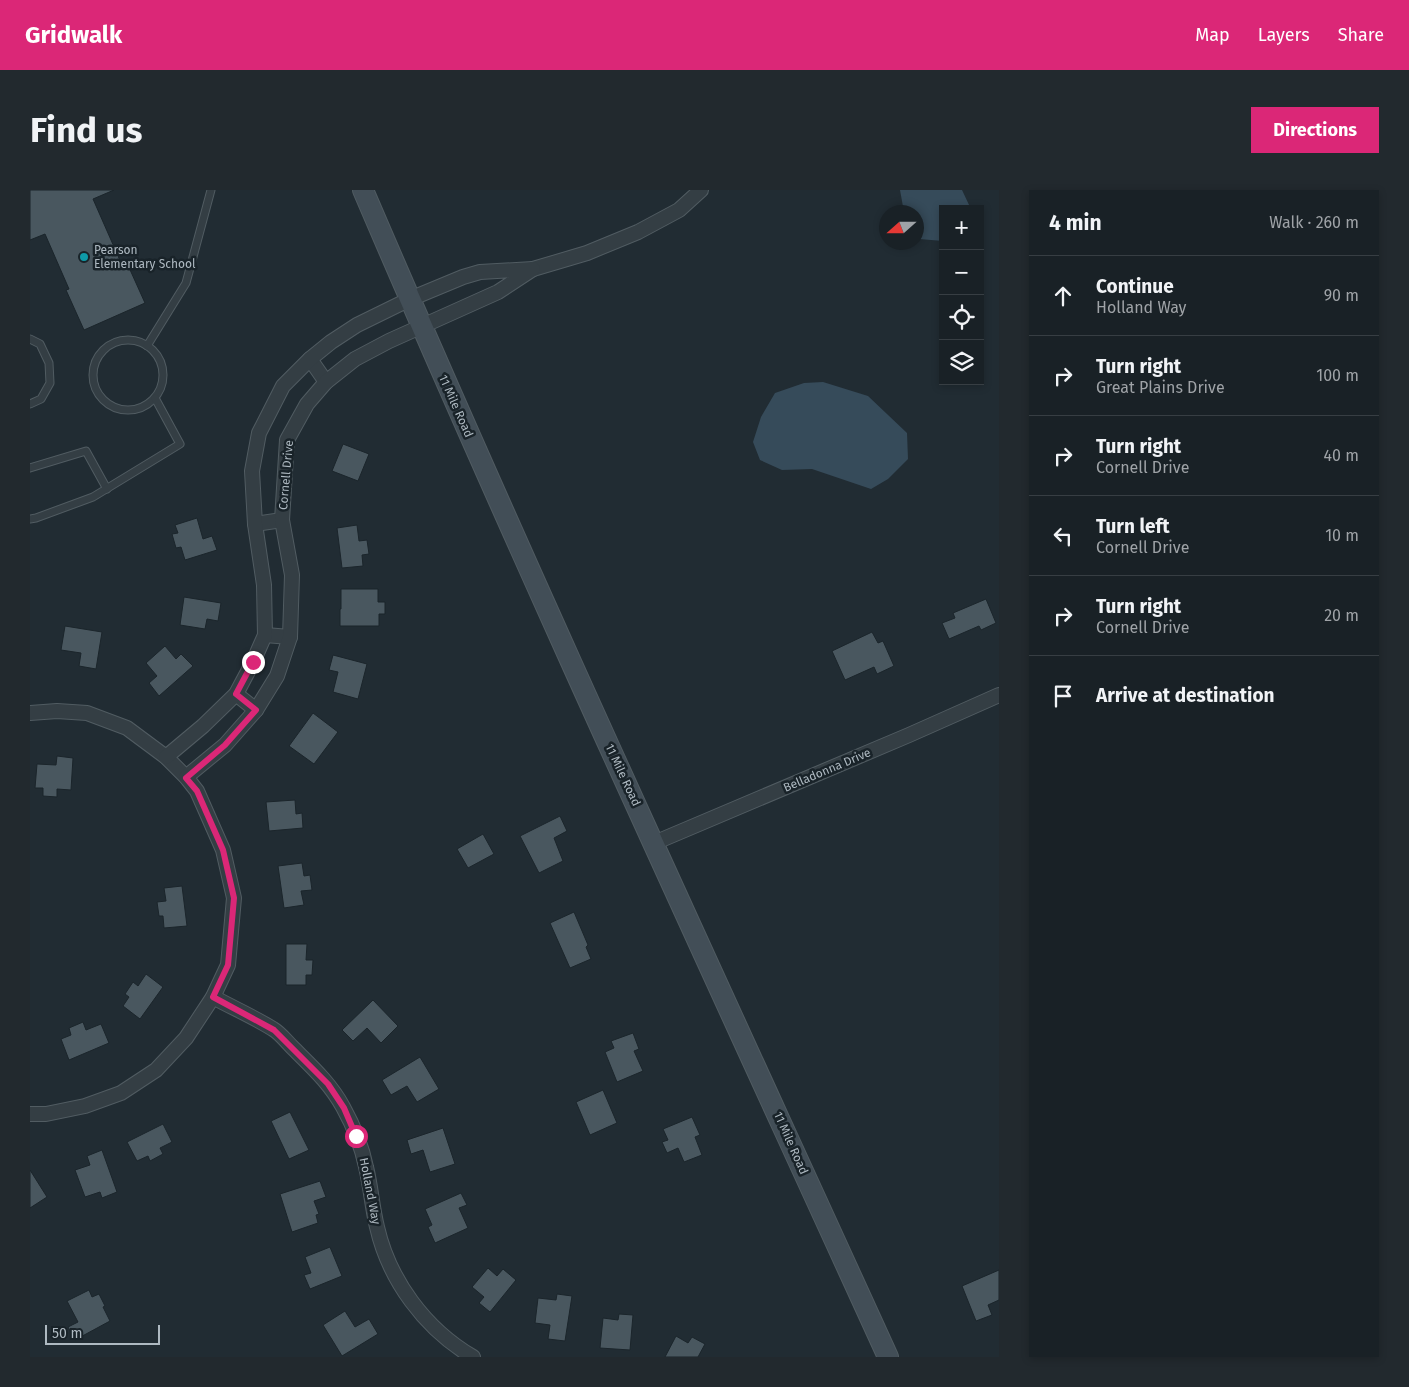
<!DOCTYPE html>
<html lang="en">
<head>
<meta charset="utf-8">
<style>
	body { margin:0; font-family:"Fira Sans",sans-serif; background:#22292e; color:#f1f3f6 }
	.controls { position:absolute; right:15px; top:15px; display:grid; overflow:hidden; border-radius:0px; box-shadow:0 2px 8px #0003 }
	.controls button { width:45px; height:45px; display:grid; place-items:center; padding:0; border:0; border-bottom:1px solid #373e43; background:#192126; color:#f1f3f6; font:25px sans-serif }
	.compass { position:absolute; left:849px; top:15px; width:45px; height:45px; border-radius:50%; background:#192126; box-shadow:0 2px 8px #0003; rotate:249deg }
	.scale { position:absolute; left:15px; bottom:12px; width:115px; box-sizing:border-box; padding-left:5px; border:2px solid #aeb9c1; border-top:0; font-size:14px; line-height:18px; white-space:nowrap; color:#aeb9c1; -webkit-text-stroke:4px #192329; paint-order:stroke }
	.stop { position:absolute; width:15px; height:15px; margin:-11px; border:4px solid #db2777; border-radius:50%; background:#fff }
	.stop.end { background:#db2777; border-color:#fff; box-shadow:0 1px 5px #0008 }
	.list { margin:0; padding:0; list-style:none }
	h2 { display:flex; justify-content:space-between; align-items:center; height:65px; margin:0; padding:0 20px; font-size:21px }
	h2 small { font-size:16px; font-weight:400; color:#9fa3a7 }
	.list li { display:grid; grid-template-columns:32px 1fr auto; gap:15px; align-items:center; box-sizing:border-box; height:80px; padding:0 20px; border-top:1px solid #373e43 }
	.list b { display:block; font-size:19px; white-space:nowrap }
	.list p { margin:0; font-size:16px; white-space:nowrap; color:#9fa3a7 }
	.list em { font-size:16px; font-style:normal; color:#9fa3a7 }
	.icon { flex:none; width:28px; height:28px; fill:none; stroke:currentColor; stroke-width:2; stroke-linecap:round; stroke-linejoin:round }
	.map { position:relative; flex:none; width:969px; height:1167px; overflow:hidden; border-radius:0px }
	header { display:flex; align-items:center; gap:30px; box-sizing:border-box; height:70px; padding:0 25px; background:#db2777; color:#fff }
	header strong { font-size:24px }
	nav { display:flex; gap:28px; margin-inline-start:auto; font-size:18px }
	.intro { display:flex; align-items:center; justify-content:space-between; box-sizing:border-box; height:120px; padding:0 30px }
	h1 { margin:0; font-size:35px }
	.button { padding:12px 22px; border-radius:0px; background:#db2777; color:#fff; font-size:18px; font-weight:700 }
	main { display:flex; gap:30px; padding:0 30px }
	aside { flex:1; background:#192126; border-radius:0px; box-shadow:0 2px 8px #0003 }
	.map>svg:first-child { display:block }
	.water { fill:#364b5a }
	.building { fill:#49575f; stroke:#1b252b }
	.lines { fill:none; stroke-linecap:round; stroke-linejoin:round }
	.lane-casing { stroke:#515c62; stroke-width:9 }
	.street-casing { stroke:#515c62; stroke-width:16 }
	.secondary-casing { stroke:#515c62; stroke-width:22 }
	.lane { stroke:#343e44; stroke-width:7 }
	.street { stroke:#343e44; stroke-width:14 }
	.secondary { stroke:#424e57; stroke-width:20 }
	.route { stroke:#db2777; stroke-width:6 }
	.culture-dot { fill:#0f9aa8; stroke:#192329; stroke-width:2 }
	.labels { text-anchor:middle; stroke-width:5; stroke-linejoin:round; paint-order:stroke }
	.poi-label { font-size:12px; fill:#aeb9c1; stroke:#192329; text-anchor:start }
	.street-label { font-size:12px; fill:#aeb9c1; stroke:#192329 }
</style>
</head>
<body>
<header>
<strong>Gridwalk</strong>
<nav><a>Map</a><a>Layers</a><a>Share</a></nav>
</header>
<div class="intro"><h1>Find us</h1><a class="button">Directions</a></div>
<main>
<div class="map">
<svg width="969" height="1167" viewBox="0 0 969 1167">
	<rect width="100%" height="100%" fill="#212c33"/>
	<g class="water">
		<path d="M 870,0 L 932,0 L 940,17 L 940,19 L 913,19 L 913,51 L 889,49 L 887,46 L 886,22 L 874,22 Z"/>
		<path d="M 793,192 L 838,206 L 877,243 L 878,269 L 858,289 L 841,299 L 782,279 L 752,280 L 730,270 L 723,252 L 731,227 L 745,203 L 774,193 Z"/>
	</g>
	<g class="building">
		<path d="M 0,0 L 84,0 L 63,9 L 92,75 L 97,73 L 115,113 L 54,140 L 36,100 L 39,99 L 15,44 L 0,50 Z"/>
		<path d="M 313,254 L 339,264 L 328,291 L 302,281 Z"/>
		<path d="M 167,328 L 173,349 L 182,346 L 187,360 L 155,370 L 151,357 L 146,358 L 142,344 L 148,343 L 145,335 Z"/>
		<path d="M 327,335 L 329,351 L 337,350 L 339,364 L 332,365 L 333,376 L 312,378 L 307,338 Z"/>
		<path d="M 311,399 L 348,399 L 348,412 L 355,412 L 355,424 L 349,424 L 349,436 L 310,436 L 310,419 L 311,419 Z"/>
		<path d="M 154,407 L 191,413 L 188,431 L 177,429 L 175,439 L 150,435 Z"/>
		<path d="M 956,409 L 966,433 L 951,440 L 949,436 L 919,449 L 912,433 L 925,428 L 923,423 Z"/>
		<path d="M 35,436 L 72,442 L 66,479 L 49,476 L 51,463 L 31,460 Z"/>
		<path d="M 842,442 L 848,453 L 853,451 L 864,476 L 847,484 L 844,477 L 815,490 L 802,461 Z"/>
		<path d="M 135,456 L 146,469 L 151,464 L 163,476 L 129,506 L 119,493 L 127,486 L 116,473 Z"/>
		<path d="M 303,465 L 337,474 L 328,509 L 303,502 L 308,482 L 299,480 Z"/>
		<path d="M 283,523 L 308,542 L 284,574 L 259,556 Z"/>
		<path d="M 27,566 L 43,568 L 41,600 L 27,599 L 27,607 L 13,606 L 13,598 L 5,598 L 7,574 L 26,575 Z"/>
		<path d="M 265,610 L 266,624 L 272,623 L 273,638 L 239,641 L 236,612 Z"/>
		<path d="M 530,626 L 537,641 L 524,648 L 533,671 L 509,683 L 490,646 Z"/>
		<path d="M 453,644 L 464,664 L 438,678 L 427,659 Z"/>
		<path d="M 272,673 L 274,686 L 280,685 L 282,700 L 271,701 L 274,715 L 254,718 L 248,676 Z"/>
		<path d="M 152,696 L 157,736 L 134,738 L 133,726 L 129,726 L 127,712 L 136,711 L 134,698 Z"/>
		<path d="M 544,722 L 558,755 L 556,757 L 561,769 L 540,778 L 520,733 Z"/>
		<path d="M 256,754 L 277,754 L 276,770 L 283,770 L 282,785 L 276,785 L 276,795 L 256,795 Z"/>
		<path d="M 116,784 L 133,797 L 110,829 L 93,816 L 99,807 L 95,804 L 103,792 L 108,796 Z"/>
		<path d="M 343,810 L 368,836 L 351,853 L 337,838 L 323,851 L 312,840 Z"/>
		<path d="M 53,832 L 56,840 L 71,834 L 79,853 L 39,870 L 31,849 L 41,845 L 39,838 Z"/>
		<path d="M 603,843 L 609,859 L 604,861 L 613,881 L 587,892 L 575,862 L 584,858 L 581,851 Z"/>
		<path d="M 390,867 L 409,899 L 387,912 L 377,896 L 361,905 L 352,890 Z"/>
		<path d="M 573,900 L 587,933 L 560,945 L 546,912 Z"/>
		<path d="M 260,922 L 279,960 L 259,969 L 241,931 Z"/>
		<path d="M 662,927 L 670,945 L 665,947 L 672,965 L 654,972 L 648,958 L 637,963 L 632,952 L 638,950 L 633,939 Z"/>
		<path d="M 133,934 L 142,952 L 130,958 L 133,964 L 120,971 L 118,966 L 107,971 L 97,952 Z"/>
		<path d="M 413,938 L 425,974 L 400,982 L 393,960 L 381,964 L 377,950 Z"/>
		<path d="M 72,960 L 87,1002 L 72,1008 L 70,1002 L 55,1007 L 45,980 L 60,975 L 57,966 Z"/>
		<path d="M 0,980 L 17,1007 L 0,1018 Z"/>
		<path d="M 290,991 L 296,1007 L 284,1011 L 289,1024 L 286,1025 L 288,1033 L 262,1042 L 250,1004 Z"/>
		<path d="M 431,1003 L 437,1015 L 429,1018 L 438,1038 L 405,1053 L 398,1037 L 402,1035 L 395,1019 Z"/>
		<path d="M 300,1057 L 312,1086 L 280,1099 L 274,1085 L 281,1083 L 275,1067 Z"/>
		<path d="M 458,1078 L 467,1086 L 473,1079 L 486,1090 L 460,1122 L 449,1113 L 454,1107 L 442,1097 Z"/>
		<path d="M 969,1080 L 969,1110 L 958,1115 L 962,1125 L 946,1131 L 932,1096 Z"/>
		<path d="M 59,1100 L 62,1107 L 69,1104 L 75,1116 L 73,1117 L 80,1131 L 45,1150 L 38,1137 L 48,1132 L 37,1111 Z"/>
		<path d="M 527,1104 L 542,1106 L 535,1151 L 518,1149 L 520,1135 L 505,1133 L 508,1108 L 526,1110 Z"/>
		<path d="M 315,1121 L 325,1137 L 339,1129 L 348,1144 L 312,1166 L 293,1135 Z"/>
		<path d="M 589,1124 L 603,1125 L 600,1160 L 570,1158 L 573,1128 L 588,1130 Z"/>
		<path d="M 646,1146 L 658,1153 L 662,1147 L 675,1154 L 668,1167 L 635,1167 Z"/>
	</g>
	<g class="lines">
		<g class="lane-casing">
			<g id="lane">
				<path d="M 0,149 L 10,154 L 19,173 L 20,193 L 11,209 L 0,214"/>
				<circle cx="98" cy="185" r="35"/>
				<path d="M 117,156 L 156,93 L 181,0"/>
				<path d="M 0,278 L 56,261 L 77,299"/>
				<path d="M 0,329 L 6,328 L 63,307 L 150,254 L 125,208"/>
			</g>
		</g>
		<g class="street-casing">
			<g id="street">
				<path d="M 503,79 L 557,63 L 608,42 L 649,20 L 671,0"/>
				<path d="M 280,169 L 296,192"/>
				<path d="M 225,334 L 252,330"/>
				<path d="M 235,445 L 260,447"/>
				<path d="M 206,504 L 226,520"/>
				<path d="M 0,523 L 27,521 L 57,523 L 97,538 L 136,567 L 156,587 L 167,601 L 193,660 L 204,708 L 198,775 L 183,807 L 156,848 L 126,880 L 91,903 L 55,916 L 16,924 L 0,924"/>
				<path d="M 136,567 L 173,536 L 206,504 L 223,472 L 235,445 L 234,395 L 225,334 L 222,281 L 229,243 L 253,196 L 280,169 L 301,152 L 327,135 L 380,109 L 433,87 L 450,82 L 503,79 L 468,102 L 359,151 L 325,169 L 296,192 L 277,214 L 257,250 L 252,330 L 262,385 L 260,447 L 247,486 L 226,520 L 195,555 L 156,587"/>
				<path d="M 624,653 L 879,545 L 969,505"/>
				<path d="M 183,807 C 203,818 224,827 243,839 C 250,843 256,851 262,857 C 282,877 300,893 313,917 C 323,935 332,957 336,977 C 341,997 342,1017 347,1037 C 359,1090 395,1139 443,1167"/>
			</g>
		</g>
		<g class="secondary-casing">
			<path id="secondary" d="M 333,0 C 501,392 681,779 858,1167"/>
		</g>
		<use href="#lane" class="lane"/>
		<use href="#street" class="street"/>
		<use href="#secondary" class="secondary"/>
	</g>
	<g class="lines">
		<path class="route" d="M 223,472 L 206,504 L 226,520 L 195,555 L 156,588 L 167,601 L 193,660 L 204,708 L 198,775 L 183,807 L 244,840 L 298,894 L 314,918 L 326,946"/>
	</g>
	<circle class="culture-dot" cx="54" cy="67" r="5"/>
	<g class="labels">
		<g class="poi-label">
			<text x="64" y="64">Pearson<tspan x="64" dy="14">Elementary School</tspan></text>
		</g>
		<g class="street-label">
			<text transform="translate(426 216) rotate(66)" y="4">11 Mile Road</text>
			<text transform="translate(256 285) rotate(-85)" y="4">Cornell Drive</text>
			<text transform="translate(797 580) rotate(-23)" y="4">Belladonna Drive</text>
			<text transform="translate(593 585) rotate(65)" y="4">11 Mile Road</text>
			<text transform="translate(761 953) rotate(66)" y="4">11 Mile Road</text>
			<text transform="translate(340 1001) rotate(79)" y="4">Holland Way</text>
		</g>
	</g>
</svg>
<div class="controls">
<button>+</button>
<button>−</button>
<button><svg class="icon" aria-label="locate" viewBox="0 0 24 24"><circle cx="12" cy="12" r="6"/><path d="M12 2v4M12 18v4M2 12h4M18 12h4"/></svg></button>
<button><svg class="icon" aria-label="layers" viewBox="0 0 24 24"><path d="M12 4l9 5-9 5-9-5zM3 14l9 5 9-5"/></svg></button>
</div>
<svg class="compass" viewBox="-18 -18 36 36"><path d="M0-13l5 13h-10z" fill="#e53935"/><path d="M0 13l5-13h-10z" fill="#9fa3a7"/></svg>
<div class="scale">50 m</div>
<div class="stop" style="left:326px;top:946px"></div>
<div class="stop end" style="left:223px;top:472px"></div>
</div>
<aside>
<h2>4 min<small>Walk · 260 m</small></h2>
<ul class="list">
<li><svg class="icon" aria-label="ahead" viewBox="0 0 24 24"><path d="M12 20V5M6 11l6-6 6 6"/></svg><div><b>Continue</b><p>Holland Way</p></div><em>90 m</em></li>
<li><svg class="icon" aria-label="right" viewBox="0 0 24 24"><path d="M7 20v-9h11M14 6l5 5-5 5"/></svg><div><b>Turn right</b><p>Great Plains Drive</p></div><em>100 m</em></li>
<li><svg class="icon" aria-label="right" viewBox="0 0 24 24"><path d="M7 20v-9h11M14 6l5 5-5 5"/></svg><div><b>Turn right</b><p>Cornell Drive</p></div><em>40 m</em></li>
<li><svg class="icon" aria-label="left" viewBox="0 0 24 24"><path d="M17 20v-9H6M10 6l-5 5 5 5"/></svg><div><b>Turn left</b><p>Cornell Drive</p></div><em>10 m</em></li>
<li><svg class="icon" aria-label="right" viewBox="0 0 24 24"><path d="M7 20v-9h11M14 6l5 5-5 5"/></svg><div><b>Turn right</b><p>Cornell Drive</p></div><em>20 m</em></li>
<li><svg class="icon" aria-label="arrive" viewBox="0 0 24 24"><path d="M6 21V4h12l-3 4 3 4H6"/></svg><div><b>Arrive at destination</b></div></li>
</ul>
</aside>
</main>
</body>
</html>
